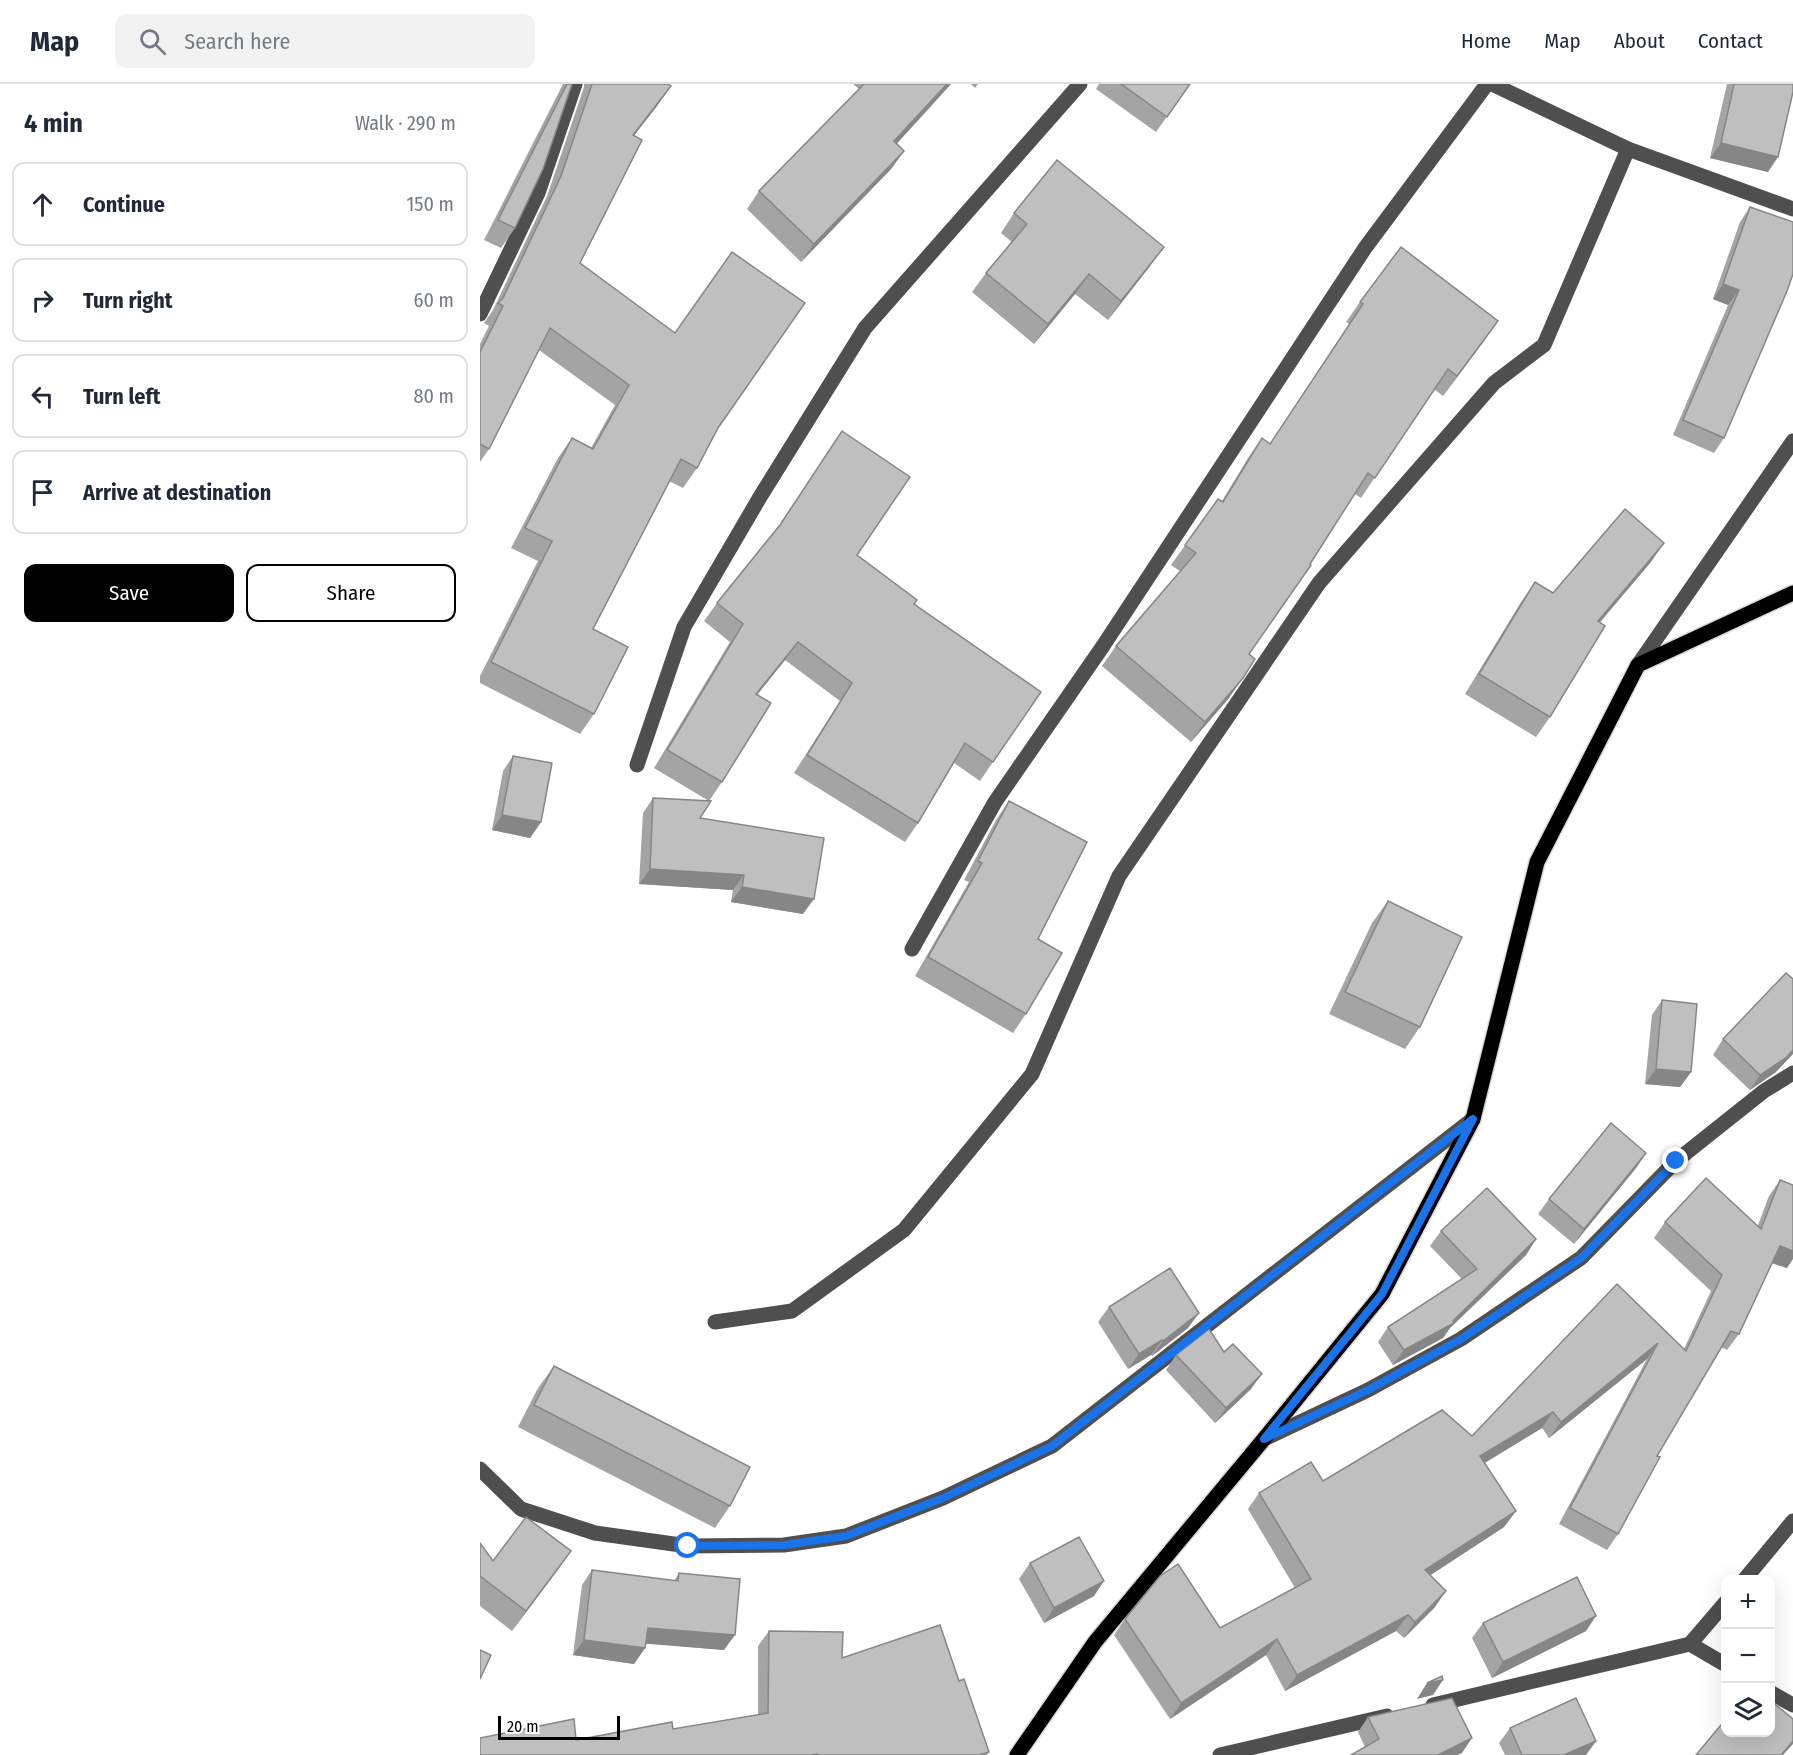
<!DOCTYPE html>
<html lang="en">
<head>
<meta charset="utf-8">
<style>
	body { margin:0; font-family:"Fira Sans Condensed",sans-serif; background:#f2f2f3; color:#1f2937 }
	.controls { position:absolute; right:18px; bottom:18px; display:grid; overflow:hidden; border-radius:12px; box-shadow:0 6px 24px #0002 }
	.controls button { width:54px; height:54px; display:grid; place-items:center; padding:0; border:0; border-bottom:2px solid #e0e1e3; background:#fff; color:#1f2937; font:30px sans-serif }
	.scale { position:absolute; left:18px; bottom:15px; width:122px; box-sizing:border-box; padding-left:6px; border:3px solid #000; border-top:0; font-size:16px; line-height:21px; white-space:nowrap; color:#000; -webkit-text-stroke:4px #fff; paint-order:stroke }
	.stop { position:absolute; width:18px; height:18px; margin:-14px; border:4px solid #1a73e8; border-radius:50%; background:#fff }
	.stop.end { background:#1a73e8; border-color:#fff; box-shadow:0 2px 6px #0008 }
	.list { margin:0; padding:0; list-style:none }
	h2 { display:flex; justify-content:space-between; align-items:center; height:78px; margin:0; padding:0 24px; font-size:26px }
	h2 small { font-size:20px; font-weight:400; color:#747a83 }
	.list li { display:grid; grid-template-columns:39px 1fr auto; gap:18px; align-items:center; box-sizing:border-box; height:84px; margin:0 12px 12px; padding:0 12px; border:2px solid #e0e1e3; border-radius:12px }
	.list b { display:block; font-size:22px; white-space:nowrap }
	.list em { font-size:20px; font-style:normal; color:#747a83 }
	.actions { display:flex; gap:12px; padding:18px 24px }
	.actions a { flex:1; padding:14px 0; border:2px solid #000; border-radius:12px; text-align:center; font-size:21px; color:#000 }
	.actions .main { background:#000; color:#fff }
	.icon { flex:none; width:33px; height:33px; fill:none; stroke:currentColor; stroke-width:2; stroke-linecap:round; stroke-linejoin:round }
	.map { position:relative; flex:none; width:1313px; height:1671px; overflow:hidden }
	header { display:flex; align-items:center; gap:36px; box-sizing:border-box; height:84px; padding:0 30px; background:#fff; border-bottom:2px solid #e0e1e3 }
	header strong { font-size:28px }
	nav { display:flex; gap:33px; margin-inline-start:auto; font-size:21px }
	.search { width:420px; height:54px; background:#f2f2f3; display:flex; align-items:center; gap:15px; box-sizing:border-box; padding:0 21px; border-radius:12px; color:#747a83; font-size:22px }
	main { display:flex }
	aside { flex:1; background:#fff }
	.map>svg:first-child { display:block }
	.lines { fill:none; stroke-linecap:round; stroke-linejoin:round }
	.major-casing { stroke:#dbdbdb; stroke-width:18 }
	.minor { stroke:#4f4f4f; stroke-width:15 }
	.major { stroke:#000; stroke-width:15 }
	.wall { fill:#a4a4a4 }
	.shaded-wall { fill:#868686 }
	.building { fill:#bfbfbf; stroke:#868686; stroke-width:1.5 }
	.route { stroke:#1a73e8; stroke-width:8 }
</style>
</head>
<body>
<header>
<strong>Map</strong>
<div class="search"><svg class="icon" aria-label="search" viewBox="0 0 24 24"><circle cx="10" cy="10" r="6"/><path d="M15 15l6 6"/></svg>Search here</div>
<nav><a>Home</a><a>Map</a><a>About</a><a>Contact</a></nav>
</header>
<main>
<aside>
<h2>4 min<small>Walk · 290 m</small></h2>
<ul class="list">
<li><svg class="icon" aria-label="ahead" viewBox="0 0 24 24"><path d="M12 20V5M6 11l6-6 6 6"/></svg><div><b>Continue</b></div><em>150 m</em></li>
<li><svg class="icon" aria-label="right" viewBox="0 0 24 24"><path d="M7 20v-9h11M14 6l5 5-5 5"/></svg><div><b>Turn right</b></div><em>60 m</em></li>
<li><svg class="icon" aria-label="left" viewBox="0 0 24 24"><path d="M17 20v-9H6M10 6l-5 5 5 5"/></svg><div><b>Turn left</b></div><em>80 m</em></li>
<li><svg class="icon" aria-label="arrive" viewBox="0 0 24 24"><path d="M6 21V4h12l-3 4 3 4H6"/></svg><div><b>Arrive at destination</b></div></li>
</ul>
<div class="actions"><a class="main">Save</a><a>Share</a></div>
</aside>
<div class="map">
<svg width="1313" height="1671" viewBox="0 0 1313 1671">
	<rect width="100%" height="100%" fill="#fff"/>
	<g class="lines">
		<g class="major-casing">
			<path id="major" d="M 537,1671 L 615,1558 L 784,1355 L 902,1210 L 993,1035 L 1057,778 L 1158,581 L 1313,509"/>
		</g>
		<g class="minor">
			<path d="M 1012,0 L 1148,65 L 1313,125"/>
			<path d="M 0,230 L 58,109 L 95,0"/>
			<path d="M 1158,581 L 1313,357"/>
			<path d="M 157,681 L 204,543 L 280,413 L 385,244 L 600,0"/>
			<path d="M 432,865 L 515,718 L 623,562 L 885,164 L 1007,0"/>
			<path d="M 235,1238 L 312,1227 L 424,1146 L 552,990 L 639,792 L 839,499 L 1014,299 L 1064,261 L 1148,65"/>
			<path d="M 784,1355 L 888,1306 L 981,1255 L 1101,1174 L 1196,1077 L 1284,1007 L 1313,989"/>
			<path d="M 0,1385 L 41,1425 L 115,1449 L 208,1462 L 304,1461 L 366,1452 L 463,1414 L 572,1362 L 993,1035"/>
			<path d="M 1264,1496 L 1313,1437"/>
			<path d="M 1210,1560 L 1246,1518"/>
			<path d="M 1290,1608 L 1313,1621"/>
			<path d="M 953,1621 L 1210,1560 L 1246,1581"/>
			<path d="M 740,1671 L 907,1632"/>
		</g>
		<use href="#major" class="major"/>
	</g>
	<g class="wall">
		<path d="M 83,0 L 92,0 L 35,144 L 21,164 L 4,156 Z"/>
		<path d="M 104,0 L 188,0 L 191,2 L 177,22 L 154,51 L 100,179 L 238,344 L 217,384 L 203,404 L 189,397 L 113,545 L 114,630 L 100,650 L 0,599 L 0,592 L 58,477 L 31,464 L 78,374 L 92,354 L 111,364 L 135,321 L 59,266 L 9,365 L 0,378 L 0,260 L 9,242 L 4,239 L 13,226 L 67,112 L 104,3 Z"/>
		<path d="M 373,0 L 471,0 L 416,60 L 424,67 L 411,85 L 321,178 L 267,125 L 279,107 L 379,5 Z"/>
		<path d="M 491,0 L 498,0 L 495,4 Z"/>
		<path d="M 619,0 L 710,0 L 676,48 L 616,5 Z"/>
		<path d="M 1247,0 L 1313,0 L 1288,88 L 1230,74 Z"/>
		<path d="M 1270,123 L 1244,354 L 1234,369 L 1193,351 L 1248,221 L 1233,215 L 1260,138 Z"/>
		<path d="M 534,129 L 670,182 L 628,236 L 595,210 L 554,260 L 492,208 L 506,189 L 532,158 L 521,149 Z"/>
		<path d="M 880,218 L 1004,257 L 963,312 L 954,305 L 881,414 L 875,410 L 769,570 L 749,614 L 711,658 L 622,582 L 636,562 L 700,487 L 691,481 L 738,415 L 742,417 L 768,374 L 782,354 L 790,360 L 869,240 L 866,238 Z"/>
		<path d="M 362,347 L 377,471 L 434,520 L 561,608 L 500,697 L 474,679 L 438,739 L 425,758 L 314,689 L 360,617 L 305,576 L 277,611 L 242,698 L 229,717 L 174,684 L 250,558 L 224,537 L 237,519 L 296,446 Z"/>
		<path d="M 1184,459 L 1170,479 L 1120,538 L 1070,633 L 1056,653 L 985,610 L 1041,518 L 1055,498 L 1073,509 Z"/>
		<path d="M 33,672 L 61,738 L 50,754 L 12,746 L 23,687 Z"/>
		<path d="M 173,714 L 220,734 L 323,830 L 251,818 L 253,806 L 159,800 L 163,729 Z"/>
		<path d="M 529,717 L 546,930 L 533,949 L 435,892 L 489,798 L 484,796 L 516,736 Z"/>
		<path d="M 908,817 L 940,943 L 925,965 L 849,930 L 892,839 Z"/>
		<path d="M 1182,916 L 1211,988 L 1200,1003 L 1165,1000 L 1172,931 Z"/>
		<path d="M 1243,955 L 1296,988 L 1270,1006 L 1233,971 Z"/>
		<path d="M 1166,1069 L 1156,1084 L 1094,1160 L 1058,1130 L 1069,1115 Z"/>
		<path d="M 1300,1096 L 1307,1184 L 1292,1179 L 1259,1250 L 1247,1266 L 1241,1263 L 1177,1372 L 1138,1450 L 1127,1466 L 1079,1440 L 1167,1275 L 1069,1354 L 1062,1344 L 1005,1379 L 1036,1427 L 1024,1443 L 950,1491 L 955,1523 L 924,1554 L 916,1547 L 805,1607 L 786,1571 L 690,1635 L 634,1551 L 645,1535 L 740,1544 L 815,1504 L 768,1425 L 779,1409 L 843,1397 L 992,1352 L 1137,1200 L 1204,1265 L 1231,1207 L 1174,1154 L 1185,1138 L 1278,1141 L 1289,1112 Z"/>
		<path d="M 961,1147 L 1056,1155 L 1046,1171 L 970,1244 L 963,1254 L 913,1281 L 898,1258 L 908,1243 L 982,1195 L 950,1162 Z"/>
		<path d="M 629,1223 L 708,1244 L 672,1272 L 671,1271 L 648,1285 L 618,1238 Z"/>
		<path d="M 744,1268 L 771,1305 L 735,1339 L 686,1286 L 696,1271 Z"/>
		<path d="M 74,1282 L 250,1422 L 235,1444 L 38,1343 L 58,1304 Z"/>
		<path d="M 0,1459 L 13,1477 L 91,1467 L 32,1547 L 0,1522 Z"/>
		<path d="M 550,1479 L 614,1512 L 564,1539 L 539,1495 Z"/>
		<path d="M 112,1486 L 194,1497 L 199,1489 L 244,1566 L 166,1559 L 165,1564 L 154,1580 L 93,1571 L 102,1501 Z"/>
		<path d="M 1003,1539 L 1106,1547 L 1012,1594 L 992,1554 Z"/>
		<path d="M 289,1547 L 362,1574 L 479,1597 L 509,1668 L 507,1671 L 0,1671 L 96,1656 L 193,1645 L 278,1631 L 278,1562 Z"/>
		<path d="M 888,1633 L 982,1669 L 977,1671 L 871,1671 L 885,1663 L 878,1648 Z"/>
		<path d="M 1030,1644 L 1116,1657 L 1106,1671 L 1025,1671 L 1019,1659 Z"/>
	</g>
	<g class="shaded-wall">
		<path d="M 467,0 L 471,0 L 402,76 L 414,57 Z"/>
		<path d="M 191,2 L 177,22 L 139,71 L 153,51 Z"/>
		<path d="M 1241,59 L 1298,73 L 1288,88 L 1230,74 Z"/>
		<path d="M 424,67 L 411,85 L 321,178 L 334,160 Z"/>
		<path d="M 684,163 L 670,182 L 628,236 L 641,217 Z"/>
		<path d="M 609,190 L 595,210 L 554,260 L 568,240 Z"/>
		<path d="M 1243,200 L 1259,206 L 1248,221 L 1233,215 Z"/>
		<path d="M 1018,237 L 1004,257 L 963,312 L 977,292 Z"/>
		<path d="M 1184,459 L 1170,479 L 1104,557 L 1118,537 Z"/>
		<path d="M 318,558 L 305,576 L 263,628 L 276,610 Z"/>
		<path d="M 763,594 L 749,614 L 711,658 L 725,638 Z"/>
		<path d="M 22,731 L 61,738 L 50,754 L 12,746 Z"/>
		<path d="M 170,785 L 264,791 L 253,806 L 159,800 Z"/>
		<path d="M 262,803 L 334,815 L 323,830 L 251,818 Z"/>
		<path d="M 1313,966 L 1313,970 L 1296,988 L 1270,1006 L 1280,991 Z"/>
		<path d="M 1176,985 L 1211,988 L 1200,1003 L 1165,1000 Z"/>
		<path d="M 1166,1069 L 1156,1084 L 1094,1160 L 1104,1145 Z"/>
		<path d="M 1056,1155 L 1046,1171 L 970,1244 L 963,1254 L 913,1281 L 924,1266 L 973,1237 Z"/>
		<path d="M 1300,1162 L 1313,1167 L 1313,1175 L 1307,1184 L 1289,1178 Z"/>
		<path d="M 719,1229 L 708,1244 L 672,1272 L 683,1257 Z"/>
		<path d="M 682,1256 L 671,1271 L 648,1285 L 659,1270 Z"/>
		<path d="M 1178,1259 L 1167,1275 L 1069,1354 L 1081,1338 Z"/>
		<path d="M 782,1290 L 771,1305 L 735,1339 L 746,1324 Z"/>
		<path d="M 1073,1328 L 1062,1344 L 989,1388 L 1000,1372 Z"/>
		<path d="M 1036,1427 L 1024,1443 L 934,1502 L 945,1486 Z"/>
		<path d="M 91,1467 L 77,1487 L 32,1547 L 46,1527 Z"/>
		<path d="M 624,1497 L 614,1512 L 564,1539 L 574,1524 Z"/>
		<path d="M 966,1507 L 955,1523 L 924,1554 L 935,1538 Z"/>
		<path d="M 928,1531 L 916,1547 L 805,1607 L 817,1591 Z"/>
		<path d="M 1116,1532 L 1106,1547 L 1012,1594 L 1023,1578 Z"/>
		<path d="M 168,1544 L 255,1551 L 244,1566 L 157,1559 Z"/>
		<path d="M 797,1555 L 786,1571 L 690,1635 L 701,1619 Z"/>
		<path d="M 104,1556 L 165,1564 L 154,1580 L 93,1571 Z"/>
		<path d="M 963,1596 L 953,1611 L 937,1615 L 947,1599 Z"/>
		<path d="M 992,1654 L 982,1669 L 977,1671 L 958,1671 Z"/>
		<path d="M 1116,1657 L 1106,1671 L 1084,1671 Z"/>
		<path d="M 1313,1657 L 1313,1660 L 1303,1671 L 1301,1671 Z"/>
	</g>
	<g class="building">
		<path d="M 87,0 L 92,0 L 63,85 L 35,144 L 18,136 Z"/>
		<path d="M 112,0 L 188,0 L 191,2 L 153,51 L 162,56 L 100,179 L 195,249 L 252,168 L 325,219 L 238,344 L 217,384 L 201,375 L 113,545 L 148,563 L 114,630 L 11,578 L 72,457 L 45,444 L 92,354 L 113,365 L 149,301 L 70,244 L 9,365 L 0,360 L 0,268 L 23,222 L 18,219 L 23,214 L 81,92 Z"/>
		<path d="M 384,0 L 467,0 L 414,57 L 424,67 L 334,160 L 279,107 Z"/>
		<path d="M 641,0 L 710,0 L 687,33 Z"/>
		<path d="M 1254,0 L 1313,0 L 1313,8 L 1298,73 L 1241,59 Z"/>
		<path d="M 577,76 L 684,163 L 641,217 L 609,190 L 568,240 L 506,189 L 547,140 L 534,129 Z"/>
		<path d="M 1270,123 L 1313,138 L 1313,190 L 1307,207 L 1244,354 L 1203,336 L 1259,206 L 1243,200 Z"/>
		<path d="M 921,163 L 1018,237 L 977,292 L 968,285 L 895,394 L 888,389 L 830,480 L 831,481 L 769,570 L 775,575 L 763,594 L 725,638 L 636,562 L 716,469 L 705,461 L 738,415 L 743,418 L 782,354 L 790,360 L 883,220 L 880,218 Z"/>
		<path d="M 362,347 L 430,393 L 377,471 L 437,516 L 434,520 L 561,608 L 513,678 L 485,659 L 438,739 L 327,671 L 372,599 L 318,558 L 276,610 L 291,619 L 242,698 L 187,666 L 263,540 L 237,519 L 300,441 Z"/>
		<path d="M 1145,425 L 1184,459 L 1118,537 L 1125,542 L 1070,633 L 999,590 L 1055,498 L 1073,509 Z"/>
		<path d="M 33,672 L 72,679 L 61,738 L 22,731 Z"/>
		<path d="M 173,714 L 231,717 L 220,734 L 344,754 L 334,815 L 262,803 L 264,791 L 170,785 Z"/>
		<path d="M 529,717 L 607,758 L 558,855 L 582,869 L 546,930 L 448,873 L 502,779 L 498,777 Z"/>
		<path d="M 908,817 L 982,853 L 940,943 L 865,908 Z"/>
		<path d="M 1306,889 L 1313,895 L 1313,966 L 1307,973 L 1280,991 L 1243,955 Z"/>
		<path d="M 1182,916 L 1217,920 L 1211,988 L 1176,985 Z"/>
		<path d="M 1131,1039 L 1166,1069 L 1104,1145 L 1069,1115 Z"/>
		<path d="M 1226,1094 L 1281,1145 L 1300,1096 L 1313,1101 L 1313,1167 L 1300,1162 L 1259,1250 L 1251,1247 L 1177,1372 L 1180,1373 L 1138,1450 L 1090,1424 L 1178,1259 L 1081,1338 L 1073,1328 L 1000,1372 L 1036,1427 L 945,1486 L 966,1507 L 935,1538 L 928,1531 L 817,1591 L 797,1555 L 701,1619 L 645,1535 L 680,1492 L 698,1480 L 740,1544 L 831,1495 L 779,1409 L 831,1378 L 843,1397 L 962,1326 L 992,1352 L 1137,1200 L 1206,1267 L 1242,1191 L 1185,1138 Z"/>
		<path d="M 1007,1104 L 1056,1155 L 973,1237 L 974,1239 L 924,1266 L 908,1243 L 997,1185 L 961,1147 Z"/>
		<path d="M 690,1184 L 719,1229 L 683,1257 L 682,1256 L 659,1270 L 629,1223 Z"/>
		<path d="M 729,1245 L 744,1268 L 753,1260 L 782,1290 L 746,1324 L 696,1271 Z"/>
		<path d="M 74,1282 L 270,1383 L 250,1422 L 54,1321 Z"/>
		<path d="M 46,1433 L 91,1467 L 46,1527 L 0,1492 L 0,1459 L 13,1477 Z"/>
		<path d="M 599,1453 L 624,1497 L 574,1524 L 550,1479 Z"/>
		<path d="M 112,1486 L 198,1497 L 199,1489 L 260,1495 L 255,1551 L 168,1544 L 165,1564 L 104,1556 Z"/>
		<path d="M 1097,1493 L 1116,1532 L 1023,1578 L 1003,1539 Z"/>
		<path d="M 460,1541 L 479,1597 L 484,1595 L 509,1668 L 499,1671 L 337,1671 L 337,1670 L 331,1671 L 0,1671 L 0,1654 L 94,1635 L 96,1656 L 192,1638 L 193,1645 L 288,1629 L 289,1547 L 363,1548 L 362,1574 Z"/>
		<path d="M 0,1566 L 11,1571 L 0,1595 Z"/>
		<path d="M 962,1592 L 963,1596 L 947,1599 Z"/>
		<path d="M 972,1614 L 992,1654 L 958,1671 L 871,1671 L 899,1655 L 888,1633 Z"/>
		<path d="M 1096,1614 L 1116,1657 L 1084,1671 L 1042,1671 L 1030,1644 Z"/>
		<path d="M 1290,1616 L 1313,1635 L 1313,1657 L 1301,1671 L 1216,1671 L 1245,1636 L 1245,1648 L 1290,1648 Z"/>
	</g>
	<g class="lines">
		<path class="route" d="M 208,1462 L 304,1461 L 366,1452 L 463,1414 L 572,1362 L 993,1035 L 902,1210 L 784,1355 L 888,1306 L 981,1255 L 1101,1174 L 1196,1077"/>
	</g>
</svg>
<div class="controls">
<button>+</button>
<button>−</button>
<button><svg class="icon" aria-label="layers" viewBox="0 0 24 24"><path d="M12 4l9 5-9 5-9-5zM3 14l9 5 9-5"/></svg></button>
</div>
<div class="scale">20 m</div>
<div class="stop" style="left:208px;top:1462px"></div>
<div class="stop end" style="left:1196px;top:1077px"></div>
</div>
</main>
</body>
</html>
